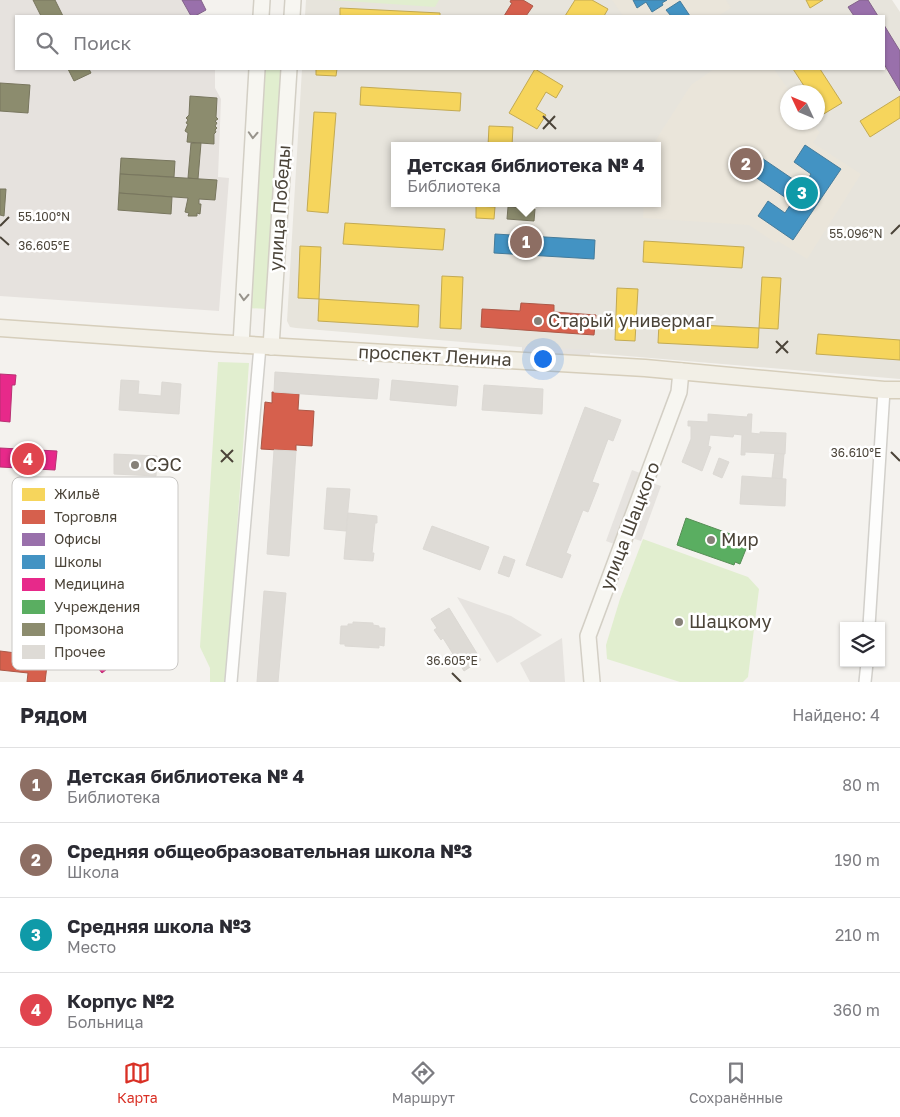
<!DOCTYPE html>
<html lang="ru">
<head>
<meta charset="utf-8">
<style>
	body { margin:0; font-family:"Golos Text",sans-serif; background:#f2f2f3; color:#2b2b33 }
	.controls { position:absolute; right:15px; bottom:15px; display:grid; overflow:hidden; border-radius:0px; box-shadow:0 1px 4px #0004 }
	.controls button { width:45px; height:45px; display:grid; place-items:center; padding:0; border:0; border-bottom:1px solid #e1e1e2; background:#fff; color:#2b2b33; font:25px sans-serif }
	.compass { position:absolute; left:780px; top:85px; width:45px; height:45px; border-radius:50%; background:#fff; box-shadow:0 1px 4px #0004; rotate:314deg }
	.you { position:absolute; left:542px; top:358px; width:18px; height:18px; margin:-12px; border:4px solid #fff; border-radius:50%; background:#1a73e8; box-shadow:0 0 0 8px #1a73e833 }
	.badge { display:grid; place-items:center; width:32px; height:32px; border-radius:50%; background:#d93025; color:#fff; font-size:16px; font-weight:700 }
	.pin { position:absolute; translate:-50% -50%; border:2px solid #fff; box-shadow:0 1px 5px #0006 }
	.popup { position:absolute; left:391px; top:142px; width:270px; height:65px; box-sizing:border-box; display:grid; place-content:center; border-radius:0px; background:#fff; filter:drop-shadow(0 1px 4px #0005); font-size:16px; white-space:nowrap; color:#7c7c81 }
	.popup b { font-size:19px; color:#2b2b33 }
	.popup::after { content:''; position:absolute; left:50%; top:100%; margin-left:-10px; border:10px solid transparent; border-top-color:#fff }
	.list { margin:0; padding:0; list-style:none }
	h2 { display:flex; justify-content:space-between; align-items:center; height:65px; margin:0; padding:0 20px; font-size:21px }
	h2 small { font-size:16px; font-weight:400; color:#7c7c81 }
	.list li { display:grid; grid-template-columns:32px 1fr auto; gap:15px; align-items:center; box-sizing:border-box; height:75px; padding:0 20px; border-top:1px solid #e1e1e2 }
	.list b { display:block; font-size:19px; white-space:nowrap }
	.list p { margin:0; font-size:16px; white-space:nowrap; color:#7c7c81 }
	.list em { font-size:16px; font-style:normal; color:#7c7c81 }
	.icon { flex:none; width:28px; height:28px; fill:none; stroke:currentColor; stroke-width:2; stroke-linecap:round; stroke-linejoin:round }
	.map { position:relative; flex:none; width:900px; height:682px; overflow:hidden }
	.search { position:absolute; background:#fff; box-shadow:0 1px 4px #0004; left:15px; right:15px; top:15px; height:55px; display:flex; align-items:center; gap:12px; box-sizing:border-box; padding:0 18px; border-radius:0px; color:#7c7c81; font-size:19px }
	.sheet { height:365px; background:#fff }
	nav { display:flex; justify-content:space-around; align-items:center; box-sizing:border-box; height:70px; border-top:1px solid #e1e1e2; background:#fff; font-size:14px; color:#7c7c81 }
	nav a { display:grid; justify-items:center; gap:2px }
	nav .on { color:#d93025 }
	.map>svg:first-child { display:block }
	.residential { fill:#e7e4dc; fill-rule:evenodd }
	.industrial { fill:#e6e2de }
	.education { fill:#eae5da }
	.green { fill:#e1eecf }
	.parking { fill:#e6e3df }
	.homes { fill:#f6d55c; stroke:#c3aa52 }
	.shops { fill:#d6604d; stroke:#ac5847 }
	.offices { fill:#9970ab; stroke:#826389 }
	.schools { fill:#4393c3; stroke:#457b9a }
	.health { fill:#e7298a; stroke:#b83172 }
	.public { fill:#5aae61; stroke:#568e55 }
	.industry { fill:#8c8c6e; stroke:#78765e }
	.building { fill:#dedbd6; stroke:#dcd9d4 }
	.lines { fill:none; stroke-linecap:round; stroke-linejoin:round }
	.street-casing { stroke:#d2d0cb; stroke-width:14 }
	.secondary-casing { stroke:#d3cfc5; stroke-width:18 }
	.primary-casing { stroke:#d6cebb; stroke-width:19 }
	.street { stroke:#fdfdfc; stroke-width:11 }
	.secondary { stroke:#f7f6f1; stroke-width:15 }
	.primary { stroke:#f2efe6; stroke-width:16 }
	.oneway { stroke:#98948c }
	.ticks { fill:none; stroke:#4b4439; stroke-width:2 }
	.poi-dot { fill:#868178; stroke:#fff; stroke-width:2 }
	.labels { text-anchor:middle; stroke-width:5; stroke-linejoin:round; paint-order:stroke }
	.street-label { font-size:18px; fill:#4b4439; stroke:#fff }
	.poi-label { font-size:18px; fill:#4b4439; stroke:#fff; text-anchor:start }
	.key { fill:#fff; stroke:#c9c7c4; stroke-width:1 }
	.key-label { font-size:14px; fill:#4b4439 }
	.ticks-label { font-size:12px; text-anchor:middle; fill:#4b4439; stroke:#fff; stroke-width:5; stroke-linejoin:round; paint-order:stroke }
</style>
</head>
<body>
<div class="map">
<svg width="900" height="682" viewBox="0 0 900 682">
	<rect width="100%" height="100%" fill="#f4f2ee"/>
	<path class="residential" d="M 306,0 L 892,0 L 900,12 L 900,379 L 296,328 L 290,327 L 287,321 L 302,69 L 884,69 L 884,16 L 305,16 ZM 788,92 L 818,92 L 818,122 L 788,122 ZM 395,146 L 657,146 L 657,203 L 395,203 Z"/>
	<path class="industrial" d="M 0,0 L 182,0 L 191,16 L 16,16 L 16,69 L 215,69 L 215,88 L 221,99 L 218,177 L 229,178 L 219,311 L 0,296 Z"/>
	<g class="education">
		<path d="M 612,0 L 726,0 L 731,8 L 718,16 L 623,16 Z"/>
		<path d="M 714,69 L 774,69 L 790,92 L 788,92 L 788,122 L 809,123 L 820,132 L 813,143 L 861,174 L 807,259 L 778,241 L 776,243 L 749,225 L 643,218 L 644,203 L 657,203 L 657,146 L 652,146 L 691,85 Z"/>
	</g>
	<g class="green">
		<path d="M 332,0 L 439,0 L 435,7 Z"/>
		<path d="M 262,69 L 284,69 L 268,309 L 246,308 Z"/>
		<path d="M 218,362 L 249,363 L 226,682 L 210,682 L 210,668 L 200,647 Z"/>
		<path d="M 643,539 L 748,577 L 759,589 L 748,677 L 743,682 L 680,682 L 607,659 L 606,645 L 620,599 Z"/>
	</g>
	<g class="parking">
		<path d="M 522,346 L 590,350 L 590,357 L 522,353 Z"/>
		<path d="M 632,470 L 640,473 L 614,544 L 606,541 Z"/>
		<path d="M 652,483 L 661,486 L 641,541 L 632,538 Z"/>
		<path d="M 457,597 L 511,616 L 542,635 L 497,663 Z"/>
		<path d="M 562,638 L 565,682 L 530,682 L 520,663 Z"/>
	</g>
	<g class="homes">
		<path d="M 575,0 L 592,0 L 608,9 L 604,16 L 565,16 Z"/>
		<path d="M 806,0 L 823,0 L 810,8 Z"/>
		<path d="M 340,8 L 440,13 L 440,16 L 340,16 Z"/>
		<path d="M 316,69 L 337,69 L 336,76 L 316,75 Z"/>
		<path d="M 535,69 L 563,86 L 556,98 L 546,92 L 536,109 L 546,115 L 537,129 L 509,113 Z"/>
		<path d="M 793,69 L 820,69 L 842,103 L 822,115 L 818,107 L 818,92 L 808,92 Z"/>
		<path d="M 361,87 L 461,93 L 460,111 L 360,105 Z"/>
		<path d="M 900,96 L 900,118 L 870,137 L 860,121 Z"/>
		<path d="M 314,112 L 336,113 L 328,213 L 307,211 Z"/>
		<path d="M 489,126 L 513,127 L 512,146 L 488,146 Z"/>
		<path d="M 476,206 L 495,207 L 494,219 L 476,218 Z"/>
		<path d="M 345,223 L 445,229 L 443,250 L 343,244 Z"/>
		<path d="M 644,241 L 744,247 L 742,268 L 643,262 Z"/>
		<path d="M 300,246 L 321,247 L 319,299 L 298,298 Z"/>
		<path d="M 442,276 L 463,277 L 461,329 L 440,328 Z"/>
		<path d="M 762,277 L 781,278 L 778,329 L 759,328 Z"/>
		<path d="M 617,288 L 638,289 L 635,341 L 615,340 Z"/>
		<path d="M 319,299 L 419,305 L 418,327 L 318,321 Z"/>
		<path d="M 659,323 L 759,328 L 758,348 L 658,343 Z"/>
		<path d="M 818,334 L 900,340 L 900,360 L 816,354 Z"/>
	</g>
	<g class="shops">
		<path d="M 511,0 L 523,0 L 533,6 L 526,16 L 504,16 L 512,3 L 510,2 Z"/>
		<path d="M 521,303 L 554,305 L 554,312 L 596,315 L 594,335 L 481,327 L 482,309 L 520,311 Z"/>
		<path d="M 272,392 L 299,394 L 298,410 L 314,411 L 312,446 L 296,445 L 296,451 L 261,449 L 265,402 L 272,403 Z"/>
		<path d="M 0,651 L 48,657 L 45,682 L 27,682 L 28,673 L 0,670 Z"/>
	</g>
	<g class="offices">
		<path d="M 182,0 L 201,0 L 206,10 L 195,16 L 191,16 Z"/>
		<path d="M 860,0 L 868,0 L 878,16 L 854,16 L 848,7 Z"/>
		<path d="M 884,25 L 900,51 L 900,91 L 884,64 Z"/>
	</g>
	<g class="schools">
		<path d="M 633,0 L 667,0 L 662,3 L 663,5 L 652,12 L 646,2 L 637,8 Z"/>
		<path d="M 680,1 L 690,16 L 671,16 L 666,10 Z"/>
		<path d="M 805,145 L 841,169 L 793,240 L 758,216 L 768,201 L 785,213 L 792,202 L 739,166 L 750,150 L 803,186 L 811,174 L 794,162 Z"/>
		<path d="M 495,234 L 595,240 L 594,259 L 494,253 Z"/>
	</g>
	<g class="health">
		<path d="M 0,374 L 16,375 L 15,385 L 12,385 L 10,422 L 0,421 Z"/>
		<path d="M 0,448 L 57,451 L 55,470 L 0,467 Z"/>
		<path d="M 138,600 L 159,628 L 102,673 L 80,645 L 96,633 L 104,643 L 128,624 L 121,614 Z"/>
	</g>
	<path class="public" d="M 686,518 L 744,539 L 743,542 L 748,544 L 740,564 L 735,562 L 734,565 L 677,545 Z"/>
	<g class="industry">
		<path d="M 33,0 L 55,0 L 63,16 L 41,16 Z"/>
		<path d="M 68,69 L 89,69 L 91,73 L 74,81 Z"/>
		<path d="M 0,83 L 30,85 L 28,113 L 0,111 Z"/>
		<path d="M 190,96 L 217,98 L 216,117 L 218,119 L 215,121 L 217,123 L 215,126 L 217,128 L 215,130 L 216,132 L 214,134 L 214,144 L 187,142 L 188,133 L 185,131 L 188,124 L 186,123 L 188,120 L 186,118 L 189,115 Z"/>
		<path d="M 191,143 L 201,143 L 198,179 L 188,178 Z"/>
		<path d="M 121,158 L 175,161 L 174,177 L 120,174 Z"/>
		<path d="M 120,174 L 217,180 L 215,200 L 199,199 L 199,204 L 201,204 L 200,214 L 197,213 L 197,216 L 188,216 L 189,213 L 185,212 L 188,198 L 119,193 Z"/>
		<path d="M 0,189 L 6,189 L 4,216 L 0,215 Z"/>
		<path d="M 119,193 L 172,197 L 171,214 L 118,210 Z"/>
		<path d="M 508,207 L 535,209 L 534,221 L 507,219 Z"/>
	</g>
	<g class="building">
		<path d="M 275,372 L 379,379 L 377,399 L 274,392 Z"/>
		<path d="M 121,380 L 139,381 L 138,394 L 161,396 L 162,382 L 181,384 L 179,414 L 119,410 Z"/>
		<path d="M 392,380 L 458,386 L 456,406 L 390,400 Z"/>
		<path d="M 484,385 L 543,389 L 542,414 L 482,410 Z"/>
		<path d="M 585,407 L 621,420 L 613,441 L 608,439 L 592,482 L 599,484 L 588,512 L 583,510 L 566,553 L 571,555 L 562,578 L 526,565 Z"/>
		<path d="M 708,414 L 747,417 L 748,414 L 752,414 L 751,433 L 760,434 L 760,432 L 786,433 L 785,454 L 745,452 L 745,455 L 741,455 L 742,435 L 734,434 L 733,437 L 710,435 L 708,446 L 711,447 L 702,471 L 682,462 L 691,439 L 691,426 L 688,426 L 688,421 L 708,422 Z"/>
		<path d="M 274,450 L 296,451 L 289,556 L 267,554 Z"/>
		<path d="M 775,453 L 784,454 L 782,479 L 772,478 Z"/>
		<path d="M 114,454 L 157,456 L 156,476 L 114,474 Z"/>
		<path d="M 719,458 L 729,462 L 722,478 L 713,474 Z"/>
		<path d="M 742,476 L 786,479 L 785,506 L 740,504 Z"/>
		<path d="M 327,488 L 350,489 L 346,531 L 324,529 Z"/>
		<path d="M 65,503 L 76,504 L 75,515 L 64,514 Z"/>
		<path d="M 112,506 L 161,508 L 160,528 L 112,526 Z"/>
		<path d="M 348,513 L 377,516 L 377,523 L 375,523 L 372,553 L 374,553 L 373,561 L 344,559 Z"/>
		<path d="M 432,526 L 489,547 L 480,570 L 423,549 Z"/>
		<path d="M 150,542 L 169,544 L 167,581 L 148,580 Z"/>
		<path d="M 113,543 L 125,544 L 122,578 L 111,577 Z"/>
		<path d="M 124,554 L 149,556 L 148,580 L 122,578 Z"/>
		<path d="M 504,556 L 515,560 L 509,577 L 498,573 Z"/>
		<path d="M 264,591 L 286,593 L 278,682 L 257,682 Z"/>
		<path d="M 449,608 L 481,660 L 464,671 L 459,663 L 456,665 L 450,655 L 453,654 L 443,638 L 441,640 L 434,630 L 437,628 L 431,619 Z"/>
		<path d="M 353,622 L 373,623 L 373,625 L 379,626 L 379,628 L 385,628 L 384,646 L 379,645 L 379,648 L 345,646 L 345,644 L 340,644 L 341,626 L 348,626 L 348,624 L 353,624 Z"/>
	</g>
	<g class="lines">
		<g class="street-casing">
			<g id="street">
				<path d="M 869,626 L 884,390"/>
				<path d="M 231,682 L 260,346"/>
				<path d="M 865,682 L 867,663"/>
			</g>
		</g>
		<g class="secondary-casing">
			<g id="secondary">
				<path d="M 261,16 L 262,0"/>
				<path d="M 292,16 L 293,0"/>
				<path d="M 241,345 L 257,69"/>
				<path d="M 271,347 L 289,69"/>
				<path d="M 592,682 L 588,636 L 679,392 L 681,371"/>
			</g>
		</g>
		<g class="primary-casing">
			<path id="primary" d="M 0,328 L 215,343 L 645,368 L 884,390 L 900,390"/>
		</g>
		<use href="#street" class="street"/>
		<use href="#secondary" class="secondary"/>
		<use href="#primary" class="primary"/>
	</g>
	<defs><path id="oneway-chevron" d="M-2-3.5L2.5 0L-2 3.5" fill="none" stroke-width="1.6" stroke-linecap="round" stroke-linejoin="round" transform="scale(1.25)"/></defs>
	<g class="oneway">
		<use href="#oneway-chevron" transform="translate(253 135) rotate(93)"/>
		<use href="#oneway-chevron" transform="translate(244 297) rotate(93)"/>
	</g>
	<path class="ticks" d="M 543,116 L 556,129M 543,129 L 555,116M 0,226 L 9,217M 891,234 L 900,225M 0,237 L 9,245M 776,341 L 788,353M 776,353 L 788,341M 221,450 L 233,462M 891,452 L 900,461M 221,462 L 233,450M 452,673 L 461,682"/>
	<g class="poi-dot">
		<circle cx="538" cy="321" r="5"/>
		<circle cx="135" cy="465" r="5"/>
		<circle cx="711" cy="540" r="5"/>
		<circle cx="679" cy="622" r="5"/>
	</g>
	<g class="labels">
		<g class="street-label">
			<text transform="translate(280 208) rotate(-86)" y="6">улица Победы</text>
			<text transform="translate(435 356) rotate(3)" y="6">проспект Ленина</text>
			<text transform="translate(630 526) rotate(-69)" y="6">улица Шацкого</text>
		</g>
		<g class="poi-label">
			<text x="548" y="327">Старый универмаг</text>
			<text x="145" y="471">СЭС</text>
			<text x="721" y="546">Мир</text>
			<text x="689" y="628">Шацкому</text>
		</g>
	</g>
	<rect x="12" y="477" width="166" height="193" rx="8" class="key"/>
	<rect x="22" y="488" width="23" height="13" fill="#f6d55c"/>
	<rect x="22" y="510" width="23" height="14" fill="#d6604d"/>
	<rect x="22" y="533" width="23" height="13" fill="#9970ab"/>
	<rect x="22" y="555" width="23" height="14" fill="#4393c3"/>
	<rect x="22" y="578" width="23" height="13" fill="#e7298a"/>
	<rect x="22" y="600" width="23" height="14" fill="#5aae61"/>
	<rect x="22" y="623" width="23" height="13" fill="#8c8c6e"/>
	<rect x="22" y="645" width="23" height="14" fill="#dedbd6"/>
	<g class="key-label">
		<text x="54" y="499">Жильё</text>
		<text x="54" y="522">Торговля</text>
		<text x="54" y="544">Офисы</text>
		<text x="54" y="567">Школы</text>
		<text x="54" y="589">Медицина</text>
		<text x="54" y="612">Учреждения</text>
		<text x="54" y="634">Промзона</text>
		<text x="54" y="657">Прочее</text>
	</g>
	<g class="ticks-label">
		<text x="44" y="221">55.100°N</text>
		<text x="856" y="238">55.096°N</text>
		<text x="44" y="250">36.605°E</text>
		<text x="856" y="457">36.610°E</text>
		<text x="452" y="665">36.605°E</text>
	</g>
</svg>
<div class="controls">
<button><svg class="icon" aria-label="layers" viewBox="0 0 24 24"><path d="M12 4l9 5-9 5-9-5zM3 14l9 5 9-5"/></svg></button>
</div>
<svg class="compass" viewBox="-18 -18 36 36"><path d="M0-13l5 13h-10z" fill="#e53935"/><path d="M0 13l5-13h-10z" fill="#7c7c81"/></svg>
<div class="you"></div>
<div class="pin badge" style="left:526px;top:242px;background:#8d6e63">1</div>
<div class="popup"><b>Детская библиотека № 4</b>Библиотека</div>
<div class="pin badge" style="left:746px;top:164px;background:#8d6e63">2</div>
<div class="pin badge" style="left:802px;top:193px;background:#0f9aa8">3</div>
<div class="pin badge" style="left:28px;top:459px;background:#e0444e">4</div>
<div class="search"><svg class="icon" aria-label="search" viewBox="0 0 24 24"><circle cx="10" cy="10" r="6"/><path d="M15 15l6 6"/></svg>Поиск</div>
</div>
<section class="sheet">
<h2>Рядом<small>Найдено: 4</small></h2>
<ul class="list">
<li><span class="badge" style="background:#8d6e63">1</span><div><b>Детская библиотека № 4</b><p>Библиотека</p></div><em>80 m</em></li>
<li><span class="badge" style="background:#8d6e63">2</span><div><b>Средняя общеобразовательная школа №3</b><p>Школа</p></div><em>190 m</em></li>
<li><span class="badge" style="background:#0f9aa8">3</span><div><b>Средняя школа №3</b><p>Место</p></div><em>210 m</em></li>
<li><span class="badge" style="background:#e0444e">4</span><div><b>Корпус №2</b><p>Больница</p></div><em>360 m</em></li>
</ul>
</section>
<nav>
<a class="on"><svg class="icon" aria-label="map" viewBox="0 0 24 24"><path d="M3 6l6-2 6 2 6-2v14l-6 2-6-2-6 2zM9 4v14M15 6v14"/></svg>Карта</a>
<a><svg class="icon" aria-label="directions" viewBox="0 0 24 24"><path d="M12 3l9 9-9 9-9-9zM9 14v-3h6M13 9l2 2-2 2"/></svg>Маршрут</a>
<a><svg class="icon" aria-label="saved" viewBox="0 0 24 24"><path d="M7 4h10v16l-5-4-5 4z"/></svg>Сохранённые</a>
</nav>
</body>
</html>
